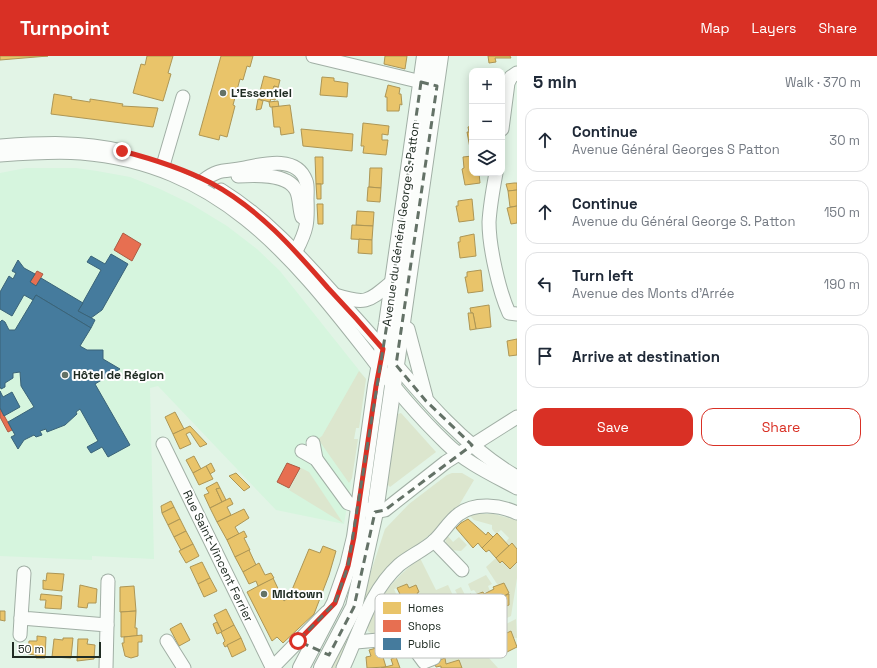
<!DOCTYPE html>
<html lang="en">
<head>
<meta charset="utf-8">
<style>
	body { margin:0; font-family:"Space Grotesk",sans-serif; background:#f6f6f7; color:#1f2937 }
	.controls { position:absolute; right:12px; top:12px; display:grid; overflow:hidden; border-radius:8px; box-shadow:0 2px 10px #0003 }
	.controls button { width:36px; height:36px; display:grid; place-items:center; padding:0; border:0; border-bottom:1px solid #e0e1e3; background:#fff; color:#1f2937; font:20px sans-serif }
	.scale { position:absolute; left:12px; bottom:10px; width:89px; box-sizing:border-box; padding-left:4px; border:2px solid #202c23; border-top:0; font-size:11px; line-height:14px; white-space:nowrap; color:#202c23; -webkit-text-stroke:3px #fff; paint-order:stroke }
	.stop { position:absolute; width:12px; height:12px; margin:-9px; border:3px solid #d93025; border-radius:50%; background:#fff }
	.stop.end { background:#d93025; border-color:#fff; box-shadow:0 1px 4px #0008 }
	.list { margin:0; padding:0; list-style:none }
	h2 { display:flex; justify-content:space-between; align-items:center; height:52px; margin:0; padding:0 16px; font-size:17px }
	h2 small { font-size:13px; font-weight:400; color:#747a83 }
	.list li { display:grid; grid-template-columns:26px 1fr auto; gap:12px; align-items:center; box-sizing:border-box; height:64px; margin:0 8px 8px; padding:0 8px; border:1px solid #e0e1e3; border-radius:12px }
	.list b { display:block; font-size:15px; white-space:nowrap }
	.list p { margin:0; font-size:13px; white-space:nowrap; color:#747a83 }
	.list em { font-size:13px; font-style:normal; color:#747a83 }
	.actions { display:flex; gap:8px; padding:12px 16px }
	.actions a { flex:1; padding:9px 0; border:1px solid #d93025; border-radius:12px; text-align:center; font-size:14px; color:#d93025 }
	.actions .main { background:#d93025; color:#fff }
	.icon { flex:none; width:22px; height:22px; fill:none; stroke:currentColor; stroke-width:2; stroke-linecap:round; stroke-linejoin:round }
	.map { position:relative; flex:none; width:517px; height:612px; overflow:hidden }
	header { display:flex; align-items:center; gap:24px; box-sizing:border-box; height:56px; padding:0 20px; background:#d93025; color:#fff }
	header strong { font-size:19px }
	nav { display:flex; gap:22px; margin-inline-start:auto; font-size:14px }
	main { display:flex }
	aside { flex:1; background:#fff }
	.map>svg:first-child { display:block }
	.built { fill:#d6f5de }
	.green { fill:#dce6ce }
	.homes { fill:#e9c46a; stroke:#ad9655 }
	.shops { fill:#e76f51; stroke:#ab5b43 }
	.public { fill:#457b9d; stroke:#3a6378 }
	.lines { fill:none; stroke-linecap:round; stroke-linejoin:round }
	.minor-casing { stroke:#a1afa5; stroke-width:15 }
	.major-casing { stroke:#a1afa5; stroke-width:18 }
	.minor { stroke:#fbfdfb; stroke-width:13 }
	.major { stroke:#fbfdfb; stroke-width:16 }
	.route { stroke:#d93025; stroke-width:5 }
	.marked { fill:none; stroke:#647267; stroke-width:3; stroke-dasharray:8 5; stroke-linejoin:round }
	.poi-dot { fill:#647267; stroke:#fff; stroke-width:1.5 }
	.labels { text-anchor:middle; stroke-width:4; stroke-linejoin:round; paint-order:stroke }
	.poi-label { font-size:12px; font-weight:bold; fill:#202c23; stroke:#fff; text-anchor:start }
	.street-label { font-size:12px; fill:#202c23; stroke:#fff }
	.key { fill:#fff; stroke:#bcc0bd; stroke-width:1 }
	.key-label { font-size:11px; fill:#202c23 }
</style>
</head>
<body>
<header>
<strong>Turnpoint</strong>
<nav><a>Map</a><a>Layers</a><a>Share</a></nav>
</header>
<main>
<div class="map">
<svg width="517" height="612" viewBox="0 0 517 612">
	<rect width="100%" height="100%" fill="#e2f4e6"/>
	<path class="built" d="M 26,112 L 76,112 L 97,115 L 130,121 L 160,133 L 191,148 L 227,170 L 257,193 L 280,215 L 366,323 L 359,372 L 356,372 L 354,383 L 358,383 L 344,468 L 276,454 L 158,330 L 150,332 L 154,503 L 92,500 L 92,504 L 0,500 L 0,117 Z"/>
	<g class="green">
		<path d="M 359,315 L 366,323 L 359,372 L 356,372 L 354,383 L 358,383 L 352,422 L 349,427 L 318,383 L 322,380 Z"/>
		<path d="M 401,357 L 436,396 L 390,431 L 387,428 L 397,361 L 398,358 Z"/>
		<path d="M 301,412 L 309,416 L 343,467 L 289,434 Z"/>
		<path d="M 452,417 L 462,417 L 474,424 L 455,456 L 432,477 L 405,499 L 339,612 L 330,612 L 362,543 L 385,473 L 409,448 L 447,419 Z"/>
		<path d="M 477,458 L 494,458 L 517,464 L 517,493 L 512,487 L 509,490 L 506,486 L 509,482 L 501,474 L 496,478 L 492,473 L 492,469 L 474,464 L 469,459 Z"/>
		<path d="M 447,479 L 453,486 L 459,481 L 467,489 L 461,495 L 451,494 L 445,488 Z"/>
		<path d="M 420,502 L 436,534 L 448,529 L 474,584 L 447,594 L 444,589 L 458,583 L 453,570 L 444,553 L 441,554 L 438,546 L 435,548 L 432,543 L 418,549 L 416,544 L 420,542 L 417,537 L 419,536 L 416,529 L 409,532 L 407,528 L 394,533 L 399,544 L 394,546 L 395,551 L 380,566 L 385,577 L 374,579 L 368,575 C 364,552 404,514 420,502 Z"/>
		<path d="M 496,502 L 500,506 L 502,505 L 510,513 L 517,506 L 517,522 L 511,560 L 477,576 L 455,534 L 461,531 L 474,557 L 490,550 L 493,557 L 509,549 L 510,540 L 504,527 L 499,530 L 497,528 L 486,511 Z"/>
		<path d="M 486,519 L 492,528 L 488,530 L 490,535 L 477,538 L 474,534 L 471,535 L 468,528 Z"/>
		<path d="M 516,563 L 517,582 L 514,582 L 511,575 L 492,584 L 499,595 L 488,601 L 498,612 L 462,612 L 459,604 L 446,608 L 445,602 L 467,595 L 468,600 L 485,595 L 479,582 Z"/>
	</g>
	<g class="homes">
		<path d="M 0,0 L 48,0 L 0,4 Z"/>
		<path d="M 147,0 L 173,0 L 168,17 L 171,18 L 163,45 L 133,37 L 141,8 L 145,9 Z"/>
		<path d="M 221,0 L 253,0 L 250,11 L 247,10 L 243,24 L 240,23 L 233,49 L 235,50 L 227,81 L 220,79 L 219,84 L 199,79 Z"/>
		<path d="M 385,0 L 407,0 L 405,13 L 384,8 Z"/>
		<path d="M 488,0 L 510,0 L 511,2 L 495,2 L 496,6 L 489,7 Z"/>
		<path d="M 264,20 L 280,24 L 278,32 L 274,30 L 270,46 L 258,43 Z"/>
		<path d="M 322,21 L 334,22 L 334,25 L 348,27 L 347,41 L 320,39 Z"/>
		<path d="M 388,29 L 400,32 L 399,38 L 401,38 L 402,49 L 400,48 L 399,55 L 387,55 L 387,41 L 385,41 Z"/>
		<path d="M 274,30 L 278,31 L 279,35 L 275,44 L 271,43 Z"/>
		<path d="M 54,38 L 72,41 L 71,43 L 90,46 L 90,43 L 123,48 L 122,50 L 158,52 L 153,71 L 67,60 L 51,58 Z"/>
		<path d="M 258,43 L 263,45 L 261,53 L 256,54 Z"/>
		<path d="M 278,45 L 279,51 L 270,51 L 269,46 Z"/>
		<path d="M 290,49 L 294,77 L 281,79 L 280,71 L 274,71 L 272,51 Z"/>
		<path d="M 472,64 L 472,92 L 470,92 L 467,76 L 469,76 L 468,71 L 471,70 L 470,65 Z"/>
		<path d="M 363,67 L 389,70 L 388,79 L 382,78 L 382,84 L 388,84 L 386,99 L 363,97 L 364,90 L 361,90 Z"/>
		<path d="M 301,73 L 353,78 L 352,95 L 303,90 Z"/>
		<path d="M 472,100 L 472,117 L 479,117 L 480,127 L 465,129 L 462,113 L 464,112 L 463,101 Z"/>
		<path d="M 315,101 L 323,101 L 323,128 L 316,128 Z"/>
		<path d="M 370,112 L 382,112 L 381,132 L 369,131 Z"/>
		<path d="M 514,127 L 517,127 L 517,134 L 508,135 L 506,128 Z"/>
		<path d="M 316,128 L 321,128 L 321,143 L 317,143 Z"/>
		<path d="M 368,131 L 381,132 L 380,146 L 367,145 Z"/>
		<path d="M 517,134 L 517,150 L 510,151 L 508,135 Z"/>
		<path d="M 472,143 L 474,164 L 459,166 L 456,150 L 458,150 L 458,145 Z"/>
		<path d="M 317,148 L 323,148 L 323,168 L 318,168 Z"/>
		<path d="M 517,150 L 517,167 L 511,168 L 507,152 Z"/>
		<path d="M 357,155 L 374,156 L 373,170 L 356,169 Z"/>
		<path d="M 352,169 L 373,170 L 372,184 L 351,183 Z"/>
		<path d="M 474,178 L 476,200 L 460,202 L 458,186 L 460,186 L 460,181 Z"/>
		<path d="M 359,183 L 372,184 L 372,198 L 358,197 Z"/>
		<path d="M 481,214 L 483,235 L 468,237 L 465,221 L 467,221 L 467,216 Z"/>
		<path d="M 489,249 L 491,271 L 476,273 L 473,257 L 471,257 L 470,252 Z"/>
		<path d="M 468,257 L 473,257 L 476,273 L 470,274 Z"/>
		<path d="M 517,283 L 517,299 L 509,300 L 507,285 Z"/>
		<path d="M 175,356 L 184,373 L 173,378 L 165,361 Z"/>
		<path d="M 190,370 L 207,388 L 200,391 L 190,376 L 186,378 L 191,388 L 180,393 L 173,378 Z"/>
		<path d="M 194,400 L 201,413 L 193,417 L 186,404 Z"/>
		<path d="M 211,407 L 215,415 L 210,418 L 206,410 Z"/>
		<path d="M 206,410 L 213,423 L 199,429 L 193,417 Z"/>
		<path d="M 236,417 L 250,431 L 244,435 L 229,420 Z"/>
		<path d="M 217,426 L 220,432 L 216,433 L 222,446 L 210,452 L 204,439 L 209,437 L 206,432 Z"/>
		<path d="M 220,432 L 226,444 L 222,446 L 216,433 Z"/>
		<path d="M 230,442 L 233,448 L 227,451 L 231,459 L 217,466 L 210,452 Z"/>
		<path d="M 171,445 L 174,451 L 162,457 L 161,450 Z"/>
		<path d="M 174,451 L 180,463 L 168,469 L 162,457 Z"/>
		<path d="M 244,453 L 249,462 L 235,471 L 239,478 L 227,484 L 217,466 Z"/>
		<path d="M 180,463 L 186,475 L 174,481 L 168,469 Z"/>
		<path d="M 468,463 L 486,479 L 488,476 L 493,481 L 482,492 L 478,487 L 473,492 L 456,472 L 461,467 Z"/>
		<path d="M 186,475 L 193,488 L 181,494 L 174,481 Z"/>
		<path d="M 244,475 L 247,481 L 244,482 L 250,494 L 235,501 L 227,484 Z"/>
		<path d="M 497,477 L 509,490 L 496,502 L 489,494 L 486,496 L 482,492 Z"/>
		<path d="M 512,487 L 517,493 L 517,506 L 510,513 L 502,505 L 500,507 L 496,502 Z"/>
		<path d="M 193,488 L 199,500 L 186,507 L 179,495 Z"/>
		<path d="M 323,490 L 336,495 L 329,519 L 314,558 L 283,587 L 277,581 L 272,585 L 247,536 L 273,522 L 284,545 L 289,541 L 309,493 L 320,497 Z"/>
		<path d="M 249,494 L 256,509 L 243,516 L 235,501 Z"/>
		<path d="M 202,506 L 210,522 L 198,528 L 190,511 Z"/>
		<path d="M 259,507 L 265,519 L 271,517 L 274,522 L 258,530 L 256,525 L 249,528 L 243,516 Z"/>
		<path d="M 47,517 L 64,518 L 62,535 L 43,533 L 43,524 L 46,525 Z"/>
		<path d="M 210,522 L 217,535 L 204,541 L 198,528 Z"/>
		<path d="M 504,527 L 509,537 L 504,540 L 506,545 L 491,552 L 484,538 L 494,533 L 493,531 Z"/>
		<path d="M 407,528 L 409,532 L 416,529 L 419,536 L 417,537 L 420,542 L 411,546 L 415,556 L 410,559 L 397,532 Z"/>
		<path d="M 80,529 L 97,533 L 96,547 L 88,547 L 87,552 L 78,551 Z"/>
		<path d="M 134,530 L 136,555 L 120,556 L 120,531 Z"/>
		<path d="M 483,536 L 490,550 L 474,557 L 466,541 L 471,538 L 472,540 Z"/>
		<path d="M 41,538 L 62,540 L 61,553 L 45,552 L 46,544 L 40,544 Z"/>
		<path d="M 509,538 L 509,549 L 504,551 L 500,548 L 506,545 L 504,540 Z"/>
		<path d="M 226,553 L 234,569 L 222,576 L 214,559 Z"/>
		<path d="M 0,555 L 5,555 L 5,565 L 0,564 Z"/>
		<path d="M 136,555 L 135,572 L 137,572 L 137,580 L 121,581 L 121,556 Z"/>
		<path d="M 217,566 L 222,576 L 217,578 L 213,568 Z"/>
		<path d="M 181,567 L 190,584 L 179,590 L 170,573 Z"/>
		<path d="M 234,569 L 241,582 L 225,591 L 223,587 L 225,585 L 221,576 Z"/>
		<path d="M 511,575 L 517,591 L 505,597 L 500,588 L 497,589 L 494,583 Z"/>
		<path d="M 142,579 L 142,586 L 138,586 L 138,600 L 131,602 L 125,600 L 122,587 L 124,587 L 124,581 Z"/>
		<path d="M 37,580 L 46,581 L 45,602 L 36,602 L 36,599 L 28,598 L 29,585 L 37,585 Z"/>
		<path d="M 63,582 L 73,582 L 71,602 L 52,601 L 54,583 L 63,584 Z"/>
		<path d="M 241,582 L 246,594 L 232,601 L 227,589 Z"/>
		<path d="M 78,583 L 88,583 L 87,588 L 95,589 L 94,603 L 77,605 Z"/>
		<path d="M 380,591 L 386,611 L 367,612 L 366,601 L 371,600 L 369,594 Z"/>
		<path d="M 396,601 L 400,612 L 381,612 L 393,609 L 391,603 Z"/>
		<path d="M 445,602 L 446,608 L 459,604 L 462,612 L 441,612 L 441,610 L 436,611 L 434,606 Z"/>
	</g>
	<g class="shops">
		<path d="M 123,177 L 141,188 L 132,205 L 114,194 Z"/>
		<path d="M 37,215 L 43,218 L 36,230 L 30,226 Z"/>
		<path d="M 0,352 L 12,374 L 8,376 L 0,361 Z"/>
		<path d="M 287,407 L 300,412 L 289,432 L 277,426 Z"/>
	</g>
	<g class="public">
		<path d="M 111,198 L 128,208 L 102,254 L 91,262 L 78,255 L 101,214 L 87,206 L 91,200 L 105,208 Z"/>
		<path d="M 18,204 L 24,212 L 35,218 L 30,226 L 36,230 L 41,222 L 83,247 L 78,255 L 95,264 L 91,272 L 36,239 L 33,244 L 24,239 L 12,260 L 0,253 L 0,236 L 9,220 L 13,223 L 16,217 L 12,215 Z"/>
		<path d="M 36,239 L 91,272 L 80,290 L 87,294 L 103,294 L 103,303 L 120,313 L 95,328 L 130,389 L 108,401 L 102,391 L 91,397 L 87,391 L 98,385 L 80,353 L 76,356 L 77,358 L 65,369 L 47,376 L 46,373 L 40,375 L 42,379 L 36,381 L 34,379 L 24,384 L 18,393 L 11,381 L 15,379 L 8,366 L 34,351 L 21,330 L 20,316 L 13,317 L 13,322 L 5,327 L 5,331 L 1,333 L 0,330 L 0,266 L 2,264 L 5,266 L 9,274 L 15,274 Z"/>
		<path d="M 0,335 L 3,341 L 12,336 L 20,351 L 4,360 L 0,352 Z"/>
	</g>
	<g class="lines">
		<g class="minor-casing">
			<g id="minor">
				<path d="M 313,0 L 430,28"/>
				<path d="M 502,73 L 508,27 L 511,21 L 517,17"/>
				<path d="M 0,90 C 42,87 81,85 122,95"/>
				<path d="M 0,99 C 27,97 54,95 81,97 C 217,108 289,196 367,296 C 391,328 417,359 446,387 C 465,406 493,419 517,432"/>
				<path d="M 164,106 L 183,41"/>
				<path d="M 496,117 C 493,133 490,150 489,166 C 489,191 499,235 509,257 L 517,258"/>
				<path d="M 238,120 C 254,119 287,117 296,134 C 300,141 299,153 302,161"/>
				<path d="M 204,124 C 219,112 226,116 244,112 C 263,108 297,99 306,125 C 308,130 307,137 307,143 C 308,167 307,174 296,195"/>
				<path d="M 221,134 C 266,162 299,199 334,238 C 350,256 367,274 382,292 C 422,340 463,390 517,421"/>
				<path d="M 335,239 C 367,249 368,246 393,225"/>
				<path d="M 402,269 L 408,273 L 426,341"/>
				<path d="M 313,387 L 316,403"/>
				<path d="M 163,388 L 272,611"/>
				<path d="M 302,395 L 316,403 L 348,447 L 375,456 L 385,454 L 446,406 L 517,361"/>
				<path d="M 434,485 L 462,514"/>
				<path d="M 24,517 L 21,562 L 107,569 L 106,612"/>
				<path d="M 107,569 L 108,525"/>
				<path d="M 20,579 L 21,562"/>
				<path d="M 167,585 L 184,612"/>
				<path d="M 356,586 L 401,582 L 410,587 L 424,606 L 434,602"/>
				<path d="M 272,612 L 327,556"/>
				<path d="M 343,612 C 360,576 369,536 399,509 C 410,500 424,494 434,485 C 443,477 449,465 459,458 C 475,446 500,449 517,457"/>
			</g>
		</g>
		<g class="major-casing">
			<g id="major">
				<path d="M 301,612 L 335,547 L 348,510 L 355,481 L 376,330 L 387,268 L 425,0"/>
				<path d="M 322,612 L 354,551 L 375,456 L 440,0"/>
			</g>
		</g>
		<use href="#minor" class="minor"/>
		<use href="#major" class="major"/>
	</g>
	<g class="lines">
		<path class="route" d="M 122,95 C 153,103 182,112 211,127 C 258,152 294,193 328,232 C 347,252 365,272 383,293 L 376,330 L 354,481 L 348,510 L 335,547 L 298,585"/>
	</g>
	<path class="marked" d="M 421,26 L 437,30 L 396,309 L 426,345 L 472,389 L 385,454 L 375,456 L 354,551 L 329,599 L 298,585 L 335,547 L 348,510 L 387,268 Z"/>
	<g class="poi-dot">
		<circle cx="223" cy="37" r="4"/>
		<circle cx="65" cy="319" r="4"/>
		<circle cx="264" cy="538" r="4"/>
	</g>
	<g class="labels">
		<g class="poi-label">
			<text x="231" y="41">L'Essentiel</text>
			<text x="73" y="323">Hôtel de Région</text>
			<text x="272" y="542">Midtown</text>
		</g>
		<g class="street-label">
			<text transform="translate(401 168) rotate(-82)" y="4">Avenue du Général George S. Patton</text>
			<text transform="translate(218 500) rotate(64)" y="4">Rue Saint-Vincent Ferrier</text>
		</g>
	</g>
	<rect x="375" y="538" width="132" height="64" rx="6" class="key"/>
	<rect x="383" y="546" width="18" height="12" fill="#e9c46a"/>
	<rect x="383" y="564" width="18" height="12" fill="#e76f51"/>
	<rect x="383" y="582" width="18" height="12" fill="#457b9d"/>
	<g class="key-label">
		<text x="408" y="556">Homes</text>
		<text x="408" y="574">Shops</text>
		<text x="408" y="592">Public</text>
	</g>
</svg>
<div class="controls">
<button>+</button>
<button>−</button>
<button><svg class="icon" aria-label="layers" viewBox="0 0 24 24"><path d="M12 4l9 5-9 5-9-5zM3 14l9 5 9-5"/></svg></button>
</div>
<div class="scale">50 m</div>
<div class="stop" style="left:298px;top:585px"></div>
<div class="stop end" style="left:122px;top:95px"></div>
</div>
<aside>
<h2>5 min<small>Walk · 370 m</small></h2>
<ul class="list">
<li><svg class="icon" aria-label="ahead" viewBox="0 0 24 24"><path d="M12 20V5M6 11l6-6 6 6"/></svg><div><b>Continue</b><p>Avenue Général Georges S Patton</p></div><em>30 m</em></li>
<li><svg class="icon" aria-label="ahead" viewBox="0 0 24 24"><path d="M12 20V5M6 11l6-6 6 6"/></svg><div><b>Continue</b><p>Avenue du Général George S. Patton</p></div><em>150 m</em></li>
<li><svg class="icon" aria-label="left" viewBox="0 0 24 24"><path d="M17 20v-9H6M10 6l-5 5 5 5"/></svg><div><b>Turn left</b><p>Avenue des Monts d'Arrée</p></div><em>190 m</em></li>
<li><svg class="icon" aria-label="arrive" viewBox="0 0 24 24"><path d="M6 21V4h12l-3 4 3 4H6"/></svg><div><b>Arrive at destination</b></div></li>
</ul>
<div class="actions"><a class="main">Save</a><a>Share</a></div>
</aside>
</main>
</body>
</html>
